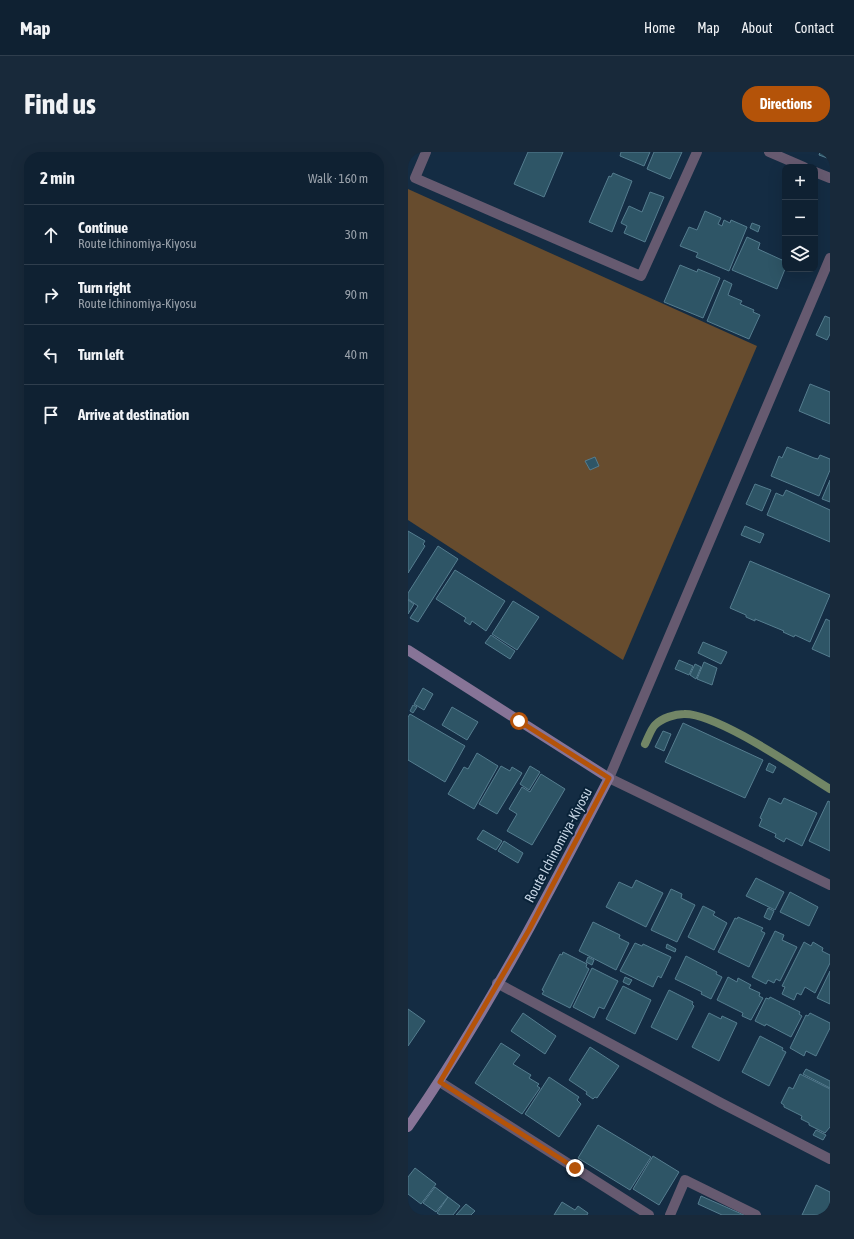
<!DOCTYPE html>
<html lang="en">
<head>
<meta charset="utf-8">
<style>
	body { margin:0; font-family:"Asap Condensed",sans-serif; background:#18293a; color:#f1f3f6 }
	.controls { position:absolute; right:12px; top:12px; display:grid; overflow:hidden; border-radius:8px; box-shadow:0 4px 16px #0002 }
	.controls button { width:36px; height:36px; display:grid; place-items:center; padding:0; border:0; border-bottom:1px solid #2f3e4d; background:#0f2132; color:#f1f3f6; font:20px sans-serif }
	.stop { position:absolute; width:12px; height:12px; margin:-9px; border:3px solid #b45309; border-radius:50%; background:#fff }
	.stop.end { background:#b45309; border-color:#fff; box-shadow:0 1px 4px #0008 }
	.list { margin:0; padding:0; list-style:none }
	h2 { display:flex; justify-content:space-between; align-items:center; height:52px; margin:0; padding:0 16px; font-size:17px }
	h2 small { font-size:13px; font-weight:400; color:#9ba3ac }
	.list li { display:grid; grid-template-columns:26px 1fr auto; gap:12px; align-items:center; box-sizing:border-box; height:60px; padding:0 16px; border-top:1px solid #2f3e4d }
	.list b { display:block; font-size:15px; white-space:nowrap }
	.list p { margin:0; font-size:13px; white-space:nowrap; color:#9ba3ac }
	.list em { font-size:13px; font-style:normal; color:#9ba3ac }
	.icon { flex:none; width:22px; height:22px; fill:none; stroke:currentColor; stroke-width:2; stroke-linecap:round; stroke-linejoin:round }
	.map { position:relative; flex:none; width:422px; height:1063px; overflow:hidden; border-radius:16px }
	header { display:flex; align-items:center; gap:24px; box-sizing:border-box; height:56px; padding:0 20px; background:#0f2132; border-bottom:1px solid #2f3e4d }
	header strong { font-size:19px }
	nav { display:flex; gap:22px; margin-inline-start:auto; font-size:14px }
	.intro { display:flex; align-items:center; justify-content:space-between; box-sizing:border-box; height:96px; padding:0 24px }
	h1 { margin:0; font-size:28px }
	.button { padding:10px 18px; border-radius:16px; background:#b45309; color:#fff; font-size:14px; font-weight:700 }
	main { display:flex; gap:24px; padding:0 24px }
	aside { flex:1; background:#0f2132; border-radius:16px; box-shadow:0 4px 16px #0002 }
	.map>svg:first-child { display:block }
	.green { fill:#674c2e }
	.lines { fill:none; stroke-linecap:round; stroke-linejoin:round }
	.stream { stroke:#728666; stroke-width:8 }
	.building { fill:#2e5566; stroke:#557d8f }
	.minor { stroke:#665a70; stroke-width:10 }
	.tertiary { stroke:#665a70; stroke-width:10 }
	.secondary { stroke:#877497; stroke-width:10 }
	.route { stroke:#b45309; stroke-width:5 }
	.labels { text-anchor:middle; stroke-width:4; stroke-linejoin:round; paint-order:stroke }
	.street-label { font-size:14px; fill:#c7d6e5; stroke:#092238 }
</style>
</head>
<body>
<header>
<strong>Map</strong>
<nav><a>Home</a><a>Map</a><a>About</a><a>Contact</a></nav>
</header>
<div class="intro"><h1>Find us</h1><a class="button">Directions</a></div>
<main>
<aside>
<h2>2 min<small>Walk · 160 m</small></h2>
<ul class="list">
<li><svg class="icon" aria-label="ahead" viewBox="0 0 24 24"><path d="M12 20V5M6 11l6-6 6 6"/></svg><div><b>Continue</b><p>Route Ichinomiya-Kiyosu</p></div><em>30 m</em></li>
<li><svg class="icon" aria-label="right" viewBox="0 0 24 24"><path d="M7 20v-9h11M14 6l5 5-5 5"/></svg><div><b>Turn right</b><p>Route Ichinomiya-Kiyosu</p></div><em>90 m</em></li>
<li><svg class="icon" aria-label="left" viewBox="0 0 24 24"><path d="M17 20v-9H6M10 6l-5 5 5 5"/></svg><div><b>Turn left</b></div><em>40 m</em></li>
<li><svg class="icon" aria-label="arrive" viewBox="0 0 24 24"><path d="M6 21V4h12l-3 4 3 4H6"/></svg><div><b>Arrive at destination</b></div></li>
</ul>
</aside>
<div class="map">
<svg width="422" height="1063" viewBox="0 0 422 1063">
	<rect width="100%" height="100%" fill="#142c43"/>
	<path class="green" d="M 0,37 L 349,194 L 215,508 L 0,368 Z"/>
	<g class="lines">
		<path class="stream" d="M 237,592 C 240,586 243,577 247,573 C 254,566 267,562 276,562 C 309,561 391,618 422,637"/>
	</g>
	<g class="building">
		<path d="M 120,0 L 155,0 L 136,45 L 106,32 Z"/>
		<path d="M 213,0 L 242,0 L 236,14 L 212,4 Z"/>
		<path d="M 246,0 L 274,0 L 262,27 L 239,17 Z"/>
		<path d="M 412,0 L 422,0 L 422,7 L 411,3 Z"/>
		<path d="M 205,21 L 224,29 L 204,80 L 181,70 L 201,24 L 203,25 Z"/>
		<path d="M 242,40 L 256,45 L 237,90 L 216,81 L 219,74 L 213,71 L 221,54 L 234,60 Z"/>
		<path d="M 297,59 L 313,66 L 310,72 L 314,74 L 316,68 L 322,71 L 323,68 L 339,75 L 321,119 L 288,105 L 290,101 L 272,94 L 281,75 L 289,78 Z"/>
		<path d="M 344,71 L 352,74 L 350,80 L 342,76 Z"/>
		<path d="M 339,85 L 352,91 L 350,97 L 374,108 L 375,105 L 377,106 L 377,117 L 369,137 L 324,118 Z"/>
		<path d="M 272,113 L 289,120 L 290,117 L 312,126 L 295,166 L 256,150 Z"/>
		<path d="M 316,128 L 324,132 L 320,143 L 334,149 L 332,152 L 346,158 L 345,160 L 352,163 L 341,187 L 299,169 Z"/>
		<path d="M 417,164 L 422,166 L 422,182 L 419,188 L 408,183 Z"/>
		<path d="M 402,232 L 422,240 L 422,272 L 391,259 Z"/>
		<path d="M 379,295 L 406,306 L 410,307 L 412,303 L 422,307 L 422,318 L 411,344 L 363,324 L 371,304 L 374,306 Z"/>
		<path d="M 187,305 L 191,314 L 182,318 L 177,309 Z"/>
		<path d="M 422,328 L 422,350 L 414,347 Z"/>
		<path d="M 347,332 L 363,338 L 354,359 L 338,352 Z"/>
		<path d="M 378,338 L 422,358 L 422,390 L 359,363 L 368,341 L 375,344 Z"/>
		<path d="M 337,374 L 356,382 L 352,391 L 333,383 Z"/>
		<path d="M 0,379 L 17,389 L 15,392 L 17,394 L 0,421 Z"/>
		<path d="M 30,394 L 50,407 L 10,470 L 2,466 L 10,454 L 0,447 L 0,441 Z"/>
		<path d="M 342,409 L 422,443 L 402,490 L 387,483 L 386,485 L 375,480 L 376,479 L 347,467 L 347,469 L 338,465 L 338,463 L 322,456 Z"/>
		<path d="M 47,418 L 97,449 L 78,479 L 64,469 L 62,473 L 56,469 L 58,466 L 28,447 Z"/>
		<path d="M 0,448 L 6,452 L 0,462 Z"/>
		<path d="M 105,449 L 131,465 L 109,498 L 84,482 Z"/>
		<path d="M 418,467 L 422,469 L 422,505 L 404,497 Z"/>
		<path d="M 83,483 L 107,499 L 102,507 L 77,491 Z"/>
		<path d="M 295,490 L 319,500 L 313,512 L 290,501 Z"/>
		<path d="M 271,508 L 285,514 L 281,523 L 267,517 Z"/>
		<path d="M 296,510 L 309,516 L 304,533 L 289,527 Z"/>
		<path d="M 287,512 L 293,515 L 288,527 L 282,523 Z"/>
		<path d="M 15,536 L 25,542 L 16,558 L 6,552 Z"/>
		<path d="M 5,553 L 9,555 L 5,561 L 2,559 Z"/>
		<path d="M 44,555 L 70,570 L 59,588 L 34,573 Z"/>
		<path d="M 2,562 L 57,594 L 37,630 L 0,608 L 0,565 Z"/>
		<path d="M 275,571 L 355,608 L 337,646 L 257,610 Z"/>
		<path d="M 255,579 L 263,582 L 256,599 L 247,595 Z"/>
		<path d="M 69,601 L 90,614 L 66,657 L 40,642 L 56,615 L 60,617 Z"/>
		<path d="M 361,611 L 368,615 L 365,621 L 358,618 Z"/>
		<path d="M 93,614 L 102,619 L 104,615 L 114,621 L 89,662 L 71,652 Z"/>
		<path d="M 122,614 L 132,620 L 121,638 L 112,632 Z"/>
		<path d="M 133,622 L 157,637 L 124,693 L 99,679 L 109,662 L 101,657 L 114,635 L 122,640 Z"/>
		<path d="M 361,646 L 373,652 L 376,646 L 409,661 L 394,694 L 378,686 L 376,690 L 367,685 L 368,682 L 351,674 L 354,667 L 352,666 Z"/>
		<path d="M 420,649 L 422,650 L 422,699 L 401,689 Z"/>
		<path d="M 75,678 L 94,689 L 88,698 L 69,687 Z"/>
		<path d="M 96,689 L 115,701 L 110,711 L 90,699 Z"/>
		<path d="M 348,726 L 376,740 L 367,758 L 338,744 Z"/>
		<path d="M 228,728 L 255,741 L 238,775 L 198,755 L 211,730 L 224,736 Z"/>
		<path d="M 263,737 L 274,742 L 273,746 L 287,753 L 269,790 L 243,778 Z"/>
		<path d="M 382,740 L 410,755 L 401,774 L 372,760 Z"/>
		<path d="M 295,754 L 307,760 L 305,763 L 319,771 L 306,798 L 280,785 Z"/>
		<path d="M 360,756 L 366,759 L 362,768 L 356,765 Z"/>
		<path d="M 330,765 L 355,776 L 353,779 L 357,781 L 341,815 L 310,800 L 327,766 L 329,767 Z"/>
		<path d="M 185,770 L 212,783 L 211,786 L 221,791 L 208,818 L 171,799 Z"/>
		<path d="M 367,779 L 376,783 L 374,788 L 389,795 L 372,829 L 368,827 L 366,831 L 360,828 L 358,832 L 344,825 Z"/>
		<path d="M 396,790 L 403,794 L 405,790 L 415,796 L 414,799 L 422,803 L 422,811 L 407,841 L 397,835 L 393,843 L 389,841 L 386,848 L 374,842 L 377,835 L 374,834 Z"/>
		<path d="M 227,791 L 234,794 L 235,792 L 263,805 L 253,826 L 250,824 L 245,835 L 212,819 Z"/>
		<path d="M 259,792 L 268,797 L 267,800 L 258,796 Z"/>
		<path d="M 155,800 L 179,812 L 178,815 L 181,817 L 162,856 L 134,842 L 136,839 L 134,838 L 152,802 L 154,803 Z"/>
		<path d="M 278,804 L 309,820 L 308,822 L 314,825 L 303,847 L 293,842 L 294,840 L 267,827 Z"/>
		<path d="M 180,805 L 186,808 L 184,813 L 178,810 Z"/>
		<path d="M 184,816 L 210,829 L 196,857 L 191,855 L 186,866 L 165,855 Z"/>
		<path d="M 422,819 L 422,852 L 409,846 Z"/>
		<path d="M 217,825 L 224,828 L 221,833 L 215,830 Z"/>
		<path d="M 320,825 L 329,830 L 330,826 L 343,833 L 341,836 L 352,841 L 351,844 L 355,846 L 343,868 L 334,864 L 335,861 L 309,848 Z"/>
		<path d="M 215,834 L 243,848 L 227,882 L 198,867 Z"/>
		<path d="M 261,838 L 285,850 L 284,852 L 286,854 L 269,888 L 243,875 Z"/>
		<path d="M 362,845 L 392,860 L 391,862 L 394,864 L 383,885 L 358,872 L 357,874 L 347,869 L 358,846 L 361,847 Z"/>
		<path d="M 0,857 L 17,869 L 0,894 Z"/>
		<path d="M 115,861 L 148,884 L 137,902 L 103,879 Z"/>
		<path d="M 301,861 L 313,867 L 314,864 L 329,871 L 311,909 L 284,895 Z"/>
		<path d="M 402,861 L 422,871 L 422,876 L 408,904 L 398,899 L 396,904 L 382,896 L 398,863 L 400,864 Z"/>
		<path d="M 352,884 L 375,896 L 374,898 L 378,900 L 361,934 L 334,920 Z"/>
		<path d="M 93,891 L 112,903 L 105,912 L 123,923 L 121,926 L 131,932 L 129,934 L 132,936 L 114,962 L 67,931 Z"/>
		<path d="M 182,895 L 211,914 L 189,946 L 187,945 L 185,947 L 178,942 L 179,940 L 161,928 Z"/>
		<path d="M 398,917 L 422,929 L 422,936 L 395,922 Z"/>
		<path d="M 392,922 L 422,937 L 422,975 L 417,981 L 401,973 L 401,971 L 393,967 L 394,964 L 376,955 L 376,953 L 373,951 L 381,935 L 385,937 Z"/>
		<path d="M 141,925 L 171,945 L 169,948 L 173,952 L 151,985 L 117,962 Z"/>
		<path d="M 190,973 L 243,1005 L 222,1038 L 170,1006 Z"/>
		<path d="M 408,978 L 418,983 L 415,988 L 405,983 Z"/>
		<path d="M 245,1004 L 271,1020 L 251,1053 L 225,1037 Z"/>
		<path d="M 7,1016 L 28,1032 L 13,1052 L 0,1042 L 0,1025 Z"/>
		<path d="M 408,1033 L 422,1040 L 422,1063 L 394,1063 Z"/>
		<path d="M 27,1035 L 40,1045 L 28,1060 L 15,1051 Z"/>
		<path d="M 293,1044 L 336,1063 L 314,1063 L 290,1052 Z"/>
		<path d="M 40,1045 L 52,1054 L 45,1063 L 32,1063 L 29,1061 Z"/>
		<path d="M 154,1050 L 167,1058 L 170,1054 L 180,1061 L 179,1063 L 146,1063 Z"/>
		<path d="M 58,1052 L 67,1059 L 63,1063 L 48,1063 Z"/>
	</g>
	<g class="lines">
		<g class="minor">
			<path d="M 18,0 L 7,26 L 233,124 L 289,0"/>
			<path d="M 361,0 L 396,15"/>
			<path d="M 407,20 L 422,26"/>
			<path d="M 89,831 L 313,951 L 422,1007"/>
			<path d="M 32,930 L 241,1063"/>
			<path d="M 262,1063 L 277,1028 L 348,1063"/>
		</g>
		<path class="tertiary" d="M 422,106 L 201,626 L 422,733"/>
		<path class="secondary" d="M 0,498 L 201,626 C 139,745 77,865 0,975"/>
	</g>
	<g class="lines">
		<path class="route" d="M 111,569 L 201,626 L 121,778 L 32,930 L 167,1016"/>
	</g>
	<g class="labels">
		<g class="street-label">
			<text transform="translate(150 693) rotate(-62)" y="5">Route Ichinomiya-Kiyosu</text>
		</g>
	</g>
</svg>
<div class="controls">
<button>+</button>
<button>−</button>
<button><svg class="icon" aria-label="layers" viewBox="0 0 24 24"><path d="M12 4l9 5-9 5-9-5zM3 14l9 5 9-5"/></svg></button>
</div>
<div class="stop" style="left:111px;top:569px"></div>
<div class="stop end" style="left:167px;top:1016px"></div>
</div>
</main>
</body>
</html>
